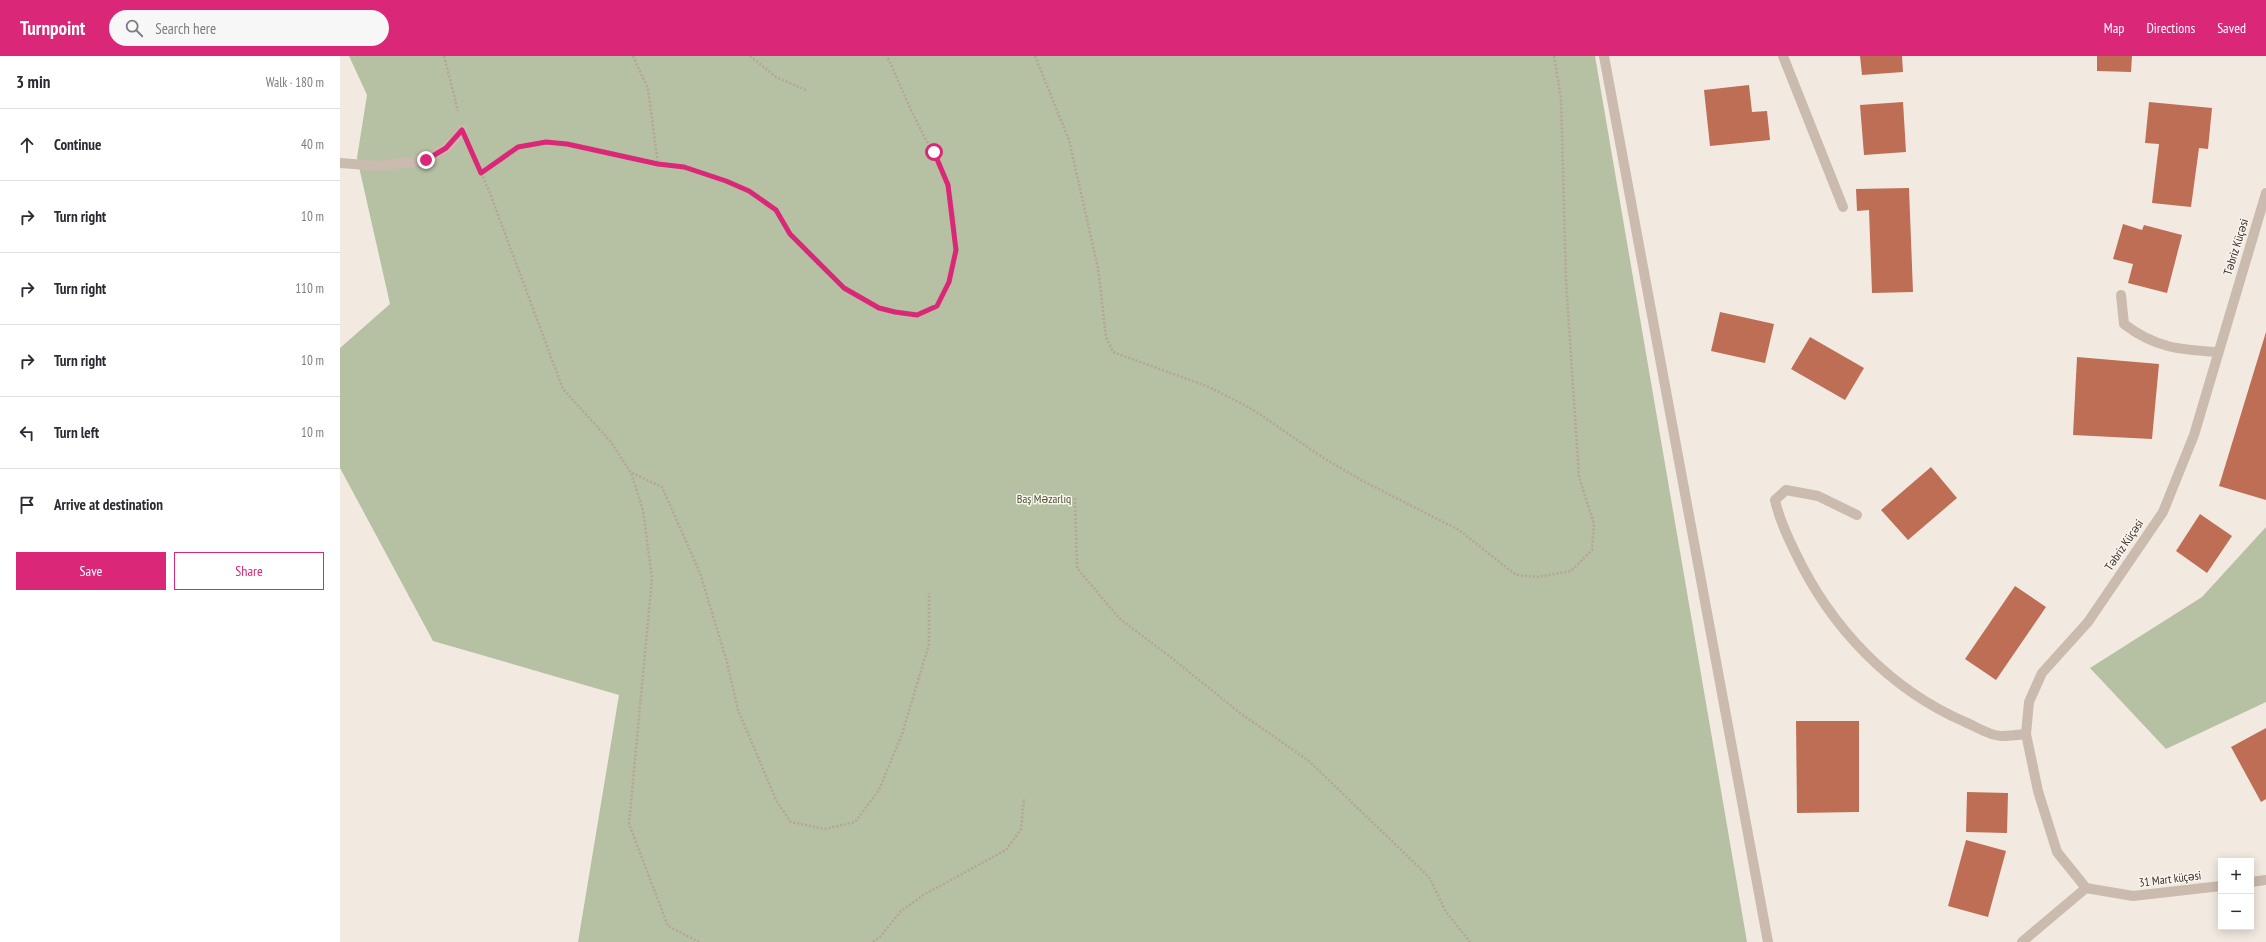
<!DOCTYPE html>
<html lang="en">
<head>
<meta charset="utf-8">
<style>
	body { margin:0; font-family:"PT Sans Narrow",sans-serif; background:#f7f7f7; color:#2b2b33 }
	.controls { position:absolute; right:12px; bottom:12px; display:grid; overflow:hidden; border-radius:0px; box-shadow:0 2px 10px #0003 }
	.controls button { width:36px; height:36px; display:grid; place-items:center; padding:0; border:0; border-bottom:1px solid #e1e1e2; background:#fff; color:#2b2b33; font:20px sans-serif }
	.stop { position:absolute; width:12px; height:12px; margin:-9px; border:3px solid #db2777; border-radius:50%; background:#fff }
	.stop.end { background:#db2777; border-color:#fff; box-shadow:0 1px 4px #0008 }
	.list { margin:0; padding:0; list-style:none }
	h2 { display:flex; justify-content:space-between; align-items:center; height:52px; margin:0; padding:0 16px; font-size:17px }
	h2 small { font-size:13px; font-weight:400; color:#7c7c81 }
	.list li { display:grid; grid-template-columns:26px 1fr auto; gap:12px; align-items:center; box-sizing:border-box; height:72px; padding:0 16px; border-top:1px solid #e1e1e2 }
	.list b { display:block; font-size:15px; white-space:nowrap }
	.list em { font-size:13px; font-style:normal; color:#7c7c81 }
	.actions { display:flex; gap:8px; padding:12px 16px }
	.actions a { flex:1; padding:9px 0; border:1px solid #db2777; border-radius:0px; text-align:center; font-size:14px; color:#db2777 }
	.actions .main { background:#db2777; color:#fff }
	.icon { flex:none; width:22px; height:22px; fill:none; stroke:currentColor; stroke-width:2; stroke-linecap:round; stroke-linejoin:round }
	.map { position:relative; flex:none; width:1926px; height:886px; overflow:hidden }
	header { display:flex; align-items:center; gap:24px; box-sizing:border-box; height:56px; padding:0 20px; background:#db2777; color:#fff }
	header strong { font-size:19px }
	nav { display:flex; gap:22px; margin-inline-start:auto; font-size:14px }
	.search { width:280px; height:36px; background:#f7f7f7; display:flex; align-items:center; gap:10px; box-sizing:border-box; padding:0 14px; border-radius:22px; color:#7c7c81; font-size:15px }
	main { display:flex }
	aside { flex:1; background:#fff }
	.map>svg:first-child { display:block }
	.green { fill:#b6c0a2 }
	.building { fill:#be6e54 }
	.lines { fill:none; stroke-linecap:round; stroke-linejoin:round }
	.path { stroke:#b5a598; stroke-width:2.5; stroke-dasharray:2 2; stroke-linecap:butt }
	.service { stroke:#cabbae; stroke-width:10 }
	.tertiary { stroke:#cabbae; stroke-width:10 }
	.route { stroke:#db2777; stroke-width:5 }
	.labels { text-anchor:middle; stroke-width:3; stroke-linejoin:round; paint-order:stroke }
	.street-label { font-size:12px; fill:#39302c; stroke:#faf4ee }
	.park-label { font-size:12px; fill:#485531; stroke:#faf4ee }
</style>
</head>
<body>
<header>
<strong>Turnpoint</strong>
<div class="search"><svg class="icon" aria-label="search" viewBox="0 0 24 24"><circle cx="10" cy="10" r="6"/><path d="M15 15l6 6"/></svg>Search here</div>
<nav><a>Map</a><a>Directions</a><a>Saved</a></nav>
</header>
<main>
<aside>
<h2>3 min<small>Walk · 180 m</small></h2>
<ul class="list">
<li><svg class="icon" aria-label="ahead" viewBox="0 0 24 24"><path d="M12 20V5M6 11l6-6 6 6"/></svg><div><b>Continue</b></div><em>40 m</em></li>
<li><svg class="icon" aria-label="right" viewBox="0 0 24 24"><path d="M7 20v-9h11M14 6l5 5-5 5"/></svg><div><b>Turn right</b></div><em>10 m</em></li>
<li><svg class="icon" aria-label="right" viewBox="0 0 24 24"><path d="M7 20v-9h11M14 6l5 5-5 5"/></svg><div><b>Turn right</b></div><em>110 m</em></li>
<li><svg class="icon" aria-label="right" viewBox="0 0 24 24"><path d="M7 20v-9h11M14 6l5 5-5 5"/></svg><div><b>Turn right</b></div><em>10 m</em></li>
<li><svg class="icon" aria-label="left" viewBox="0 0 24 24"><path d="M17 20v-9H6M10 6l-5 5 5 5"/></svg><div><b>Turn left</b></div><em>10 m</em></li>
<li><svg class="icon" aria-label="arrive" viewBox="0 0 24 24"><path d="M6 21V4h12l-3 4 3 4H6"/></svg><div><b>Arrive at destination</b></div></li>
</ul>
<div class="actions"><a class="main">Save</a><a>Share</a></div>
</aside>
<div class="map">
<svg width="1926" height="886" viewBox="0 0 1926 886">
	<rect width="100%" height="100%" fill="#f2eae1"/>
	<g class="green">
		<path d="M 9,0 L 1255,0 L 1407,886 L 238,886 L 279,639 L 93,585 L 0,412 L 0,292 L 50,248 L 17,102 L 27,39 Z"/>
		<path d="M 1926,471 L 1926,646 L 1826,693 L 1750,612 L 1862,541 Z"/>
	</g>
	<g class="building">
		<path d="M 1520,0 L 1562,0 L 1563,16 L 1522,19 Z"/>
		<path d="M 1757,0 L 1792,0 L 1791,16 L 1757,15 Z"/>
		<path d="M 1409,29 L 1412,56 L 1427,55 L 1430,84 L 1370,90 L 1364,34 Z"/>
		<path d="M 1563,46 L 1566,96 L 1524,99 L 1520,49 Z"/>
		<path d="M 1809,46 L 1872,52 L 1868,93 L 1859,92 L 1851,151 L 1812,147 L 1819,88 L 1805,87 Z"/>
		<path d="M 1569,132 L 1573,236 L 1532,237 L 1529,154 L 1517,155 L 1516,133 Z"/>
		<path d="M 1783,168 L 1802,174 L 1804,169 L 1842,179 L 1827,237 L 1788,227 L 1793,208 L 1773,203 Z"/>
		<path d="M 1380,256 L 1434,268 L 1425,307 L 1371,295 Z"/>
		<path d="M 1926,276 L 1926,444 L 1879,430 Z"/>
		<path d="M 1470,281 L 1524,312 L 1505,344 L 1451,313 Z"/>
		<path d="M 1737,301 L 1819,308 L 1812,383 L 1733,379 Z"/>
		<path d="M 1591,411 L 1617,442 L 1568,484 L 1541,454 Z"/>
		<path d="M 1860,458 L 1892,480 L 1867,517 L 1836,495 Z"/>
		<path d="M 1675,530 L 1706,551 L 1656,624 L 1625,603 Z"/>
		<path d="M 1456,665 L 1519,665 L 1519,756 L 1457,757 Z"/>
		<path d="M 1926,672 L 1926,743 L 1921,746 L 1891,691 Z"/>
		<path d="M 1627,736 L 1668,737 L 1667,777 L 1626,776 Z"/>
		<path d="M 1626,784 L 1666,795 L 1648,861 L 1608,850 Z"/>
	</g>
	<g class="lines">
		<g class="path">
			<path d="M 104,0 L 118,55"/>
			<path d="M 293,0 L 308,33 L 318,108"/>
			<path d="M 410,0 L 436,21 L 468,35"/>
			<path d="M 695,0 L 729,84 L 758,212 L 766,281 L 773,296 L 869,331 L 912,353 L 985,403 L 1023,425 L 1119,474 L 1176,519 L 1197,521 L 1231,515 L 1252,494 L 1254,468 L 1239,421 L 1226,225 L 1221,42 L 1214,0"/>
			<path d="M 132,95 L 151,140 L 223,333 L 271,386 L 291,417 L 303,454 L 312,522 L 289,768 L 328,870 L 359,886"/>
			<path d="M 141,117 C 153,109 167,94 181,91 C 226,79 273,98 317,108 C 326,110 336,109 345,111 C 376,118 408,132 434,152 C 442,159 444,171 451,179 C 475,208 504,236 539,251 C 560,261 590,264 602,241 C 618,209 619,164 608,129 C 602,109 589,91 580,72 C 568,49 558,24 547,0"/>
			<path d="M 292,417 L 322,431 L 360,517 L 387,606 L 398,654 L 437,746 L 451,766 L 485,773 L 515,766 L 539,734 L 562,678 L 589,588 L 589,537"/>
			<path d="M 735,442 L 737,512 L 780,563 L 833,603 L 900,657 L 969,705 L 1089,821 L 1106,856 L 1130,886"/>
			<path d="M 533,886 L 541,880 L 561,855 L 585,838 L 666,794 L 681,773 L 684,742"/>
		</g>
		<g class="service">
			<path d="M 1443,0 L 1503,151"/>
			<path d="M 0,107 L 40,110 L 86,104 L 106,92 L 123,74"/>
			<path d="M 1781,239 L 1784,268 C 1815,292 1841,294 1878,296"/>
			<path d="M 1517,459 L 1478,440 L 1446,434 L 1435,444 C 1439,463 1447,480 1456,498 C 1491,571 1549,633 1625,666 C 1635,670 1650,680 1661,680 C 1669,680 1678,679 1686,678"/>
		</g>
		<g class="tertiary">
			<path d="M 1264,0 L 1428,886"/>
			<path d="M 1911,826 L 1926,824"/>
			<path d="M 1746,832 L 1717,796 L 1698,735 L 1686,678 L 1689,646 L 1702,617 L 1748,566 L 1823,456 L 1854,379 L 1926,137"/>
			<path d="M 1682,886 L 1746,832 L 1793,840 L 1881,830"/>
		</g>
	</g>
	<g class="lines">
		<path class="route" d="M 86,104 L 106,92 L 122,74 L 141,117 L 178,91 L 206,86 L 227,88 L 318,108 L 344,111 L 386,125 L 409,135 L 436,154 L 450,178 L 504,232 L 539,252 L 555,256 L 577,259 L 597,250 L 609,226 L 616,194 L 608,129 L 594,96"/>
	</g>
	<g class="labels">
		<g class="street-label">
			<text transform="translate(1896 191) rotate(-73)" y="4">Təbriz Küçəsi</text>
			<text transform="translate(1784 489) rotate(-56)" y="4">Təbriz Küçəsi</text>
			<text transform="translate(1830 823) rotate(-7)" y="4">31 Mart küçəsi</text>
		</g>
		<g class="park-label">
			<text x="704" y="447">Baş Məzarlıq</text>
		</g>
	</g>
</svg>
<div class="controls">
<button>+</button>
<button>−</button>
</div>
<div class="stop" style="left:594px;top:96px"></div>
<div class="stop end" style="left:86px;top:104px"></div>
</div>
</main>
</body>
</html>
